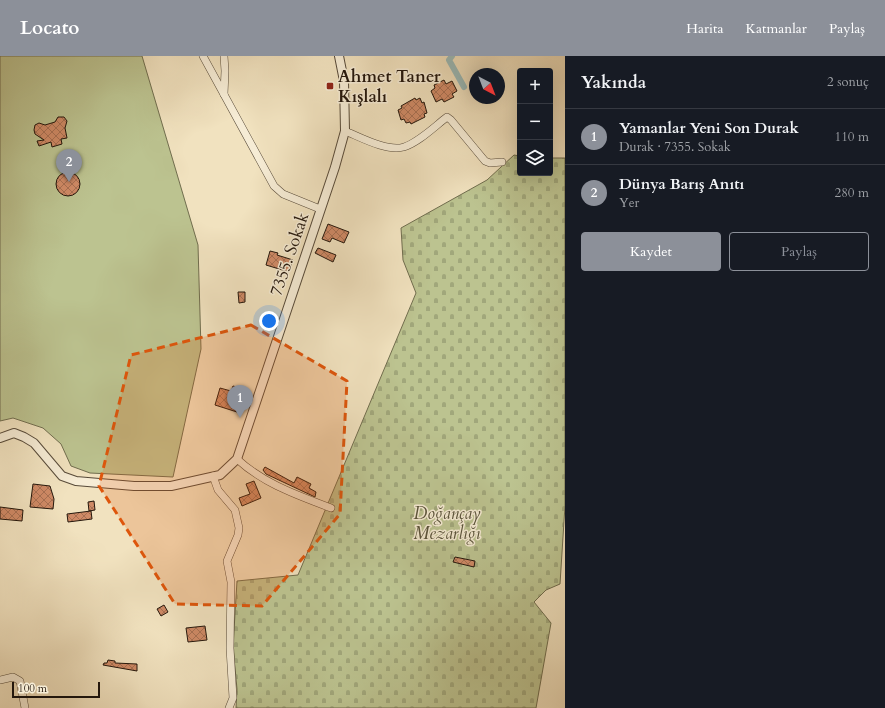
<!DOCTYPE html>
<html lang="tr">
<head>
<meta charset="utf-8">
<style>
	body { margin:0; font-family:Cardo,serif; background:#20242c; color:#f1f3f6 }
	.controls { position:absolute; right:12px; top:12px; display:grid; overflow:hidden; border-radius:4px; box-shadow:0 4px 16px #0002 }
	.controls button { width:36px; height:36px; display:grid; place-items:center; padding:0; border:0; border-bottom:1px solid #363941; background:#171b24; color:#f1f3f6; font:20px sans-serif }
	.compass { position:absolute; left:469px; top:12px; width:36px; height:36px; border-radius:50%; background:#171b24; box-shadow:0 4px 16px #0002; rotate:138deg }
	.scale { position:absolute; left:12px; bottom:10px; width:88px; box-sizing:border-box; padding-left:4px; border:2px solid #24170c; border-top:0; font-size:11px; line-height:14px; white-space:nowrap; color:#24170c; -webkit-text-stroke:3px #f6ecd5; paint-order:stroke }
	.you { position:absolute; left:269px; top:265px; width:14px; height:14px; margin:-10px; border:3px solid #fff; border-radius:50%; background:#1a73e8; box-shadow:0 0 0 6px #1a73e833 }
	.badge { display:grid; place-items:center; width:26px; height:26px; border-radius:50%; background:#8c9099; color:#fff; font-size:13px; font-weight:700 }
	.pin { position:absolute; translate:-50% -33px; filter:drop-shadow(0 1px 2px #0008) }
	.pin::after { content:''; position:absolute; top:21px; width:14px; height:12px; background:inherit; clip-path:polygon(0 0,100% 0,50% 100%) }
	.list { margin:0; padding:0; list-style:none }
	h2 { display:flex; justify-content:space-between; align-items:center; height:52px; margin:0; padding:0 16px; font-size:17px }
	h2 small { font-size:13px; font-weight:400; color:#9ea1a6 }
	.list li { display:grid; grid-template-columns:26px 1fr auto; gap:12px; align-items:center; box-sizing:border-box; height:56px; padding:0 16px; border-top:1px solid #363941 }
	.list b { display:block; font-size:15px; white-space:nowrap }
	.list p { margin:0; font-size:13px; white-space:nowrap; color:#9ea1a6 }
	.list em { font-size:13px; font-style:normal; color:#9ea1a6 }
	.actions { display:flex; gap:8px; padding:12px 16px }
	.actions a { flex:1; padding:9px 0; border:1px solid #8c9099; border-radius:4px; text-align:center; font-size:14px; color:#8c9099 }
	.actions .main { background:#8c9099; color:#fff }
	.icon { flex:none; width:22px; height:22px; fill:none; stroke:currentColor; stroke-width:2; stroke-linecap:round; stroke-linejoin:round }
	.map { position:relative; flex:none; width:565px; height:652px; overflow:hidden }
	header { display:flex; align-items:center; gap:24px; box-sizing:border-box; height:56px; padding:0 20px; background:#8c9099; color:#fff }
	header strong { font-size:19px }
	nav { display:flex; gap:22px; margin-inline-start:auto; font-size:14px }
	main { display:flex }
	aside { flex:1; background:#171b24 }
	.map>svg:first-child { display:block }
	.cemetery { fill:url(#cemetery-stones); stroke:#706d4e }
	.park { fill:#bcc390; stroke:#706d4e }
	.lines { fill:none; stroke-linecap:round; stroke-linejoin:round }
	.canal { stroke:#9cbcba; stroke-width:6 }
	.building { fill:url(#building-cross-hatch); stroke:#24170c }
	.minor-casing { stroke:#574a39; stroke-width:8 }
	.tertiary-casing { stroke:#574a39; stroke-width:10 }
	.minor { stroke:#f6ecd5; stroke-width:7 }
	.tertiary { stroke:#f6ecd5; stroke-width:8 }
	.marked { fill:#de560c; fill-opacity:0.2; stroke:#de560c; stroke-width:3; stroke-dasharray:8 5; stroke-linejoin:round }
	.poi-dot { fill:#8f2418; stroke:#f6ecd5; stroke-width:1.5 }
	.labels { text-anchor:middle; stroke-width:3; stroke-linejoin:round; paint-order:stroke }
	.poi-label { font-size:17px; font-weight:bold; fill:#24170c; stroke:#f6ecd5; text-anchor:start }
	.street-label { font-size:17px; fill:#24170c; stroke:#f6ecd5 }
	.park-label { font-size:17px; font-style:italic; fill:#59533a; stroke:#f6ecd5 }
</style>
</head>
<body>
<header>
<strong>Locato</strong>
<nav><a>Harita</a><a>Katmanlar</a><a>Paylaş</a></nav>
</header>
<main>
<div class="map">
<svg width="565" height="652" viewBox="0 0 565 652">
	<defs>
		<pattern id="cemetery-stones" width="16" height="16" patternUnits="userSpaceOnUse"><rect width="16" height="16" fill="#bcc390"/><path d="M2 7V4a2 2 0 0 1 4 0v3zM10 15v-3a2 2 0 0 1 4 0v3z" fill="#a1a77b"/></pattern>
		<pattern id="building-cross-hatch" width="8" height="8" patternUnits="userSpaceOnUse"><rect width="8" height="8" fill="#cf8a66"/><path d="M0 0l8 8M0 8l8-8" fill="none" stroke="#a87052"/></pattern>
	</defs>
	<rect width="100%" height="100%" fill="#f1e2bf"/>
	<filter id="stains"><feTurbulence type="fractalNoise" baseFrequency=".005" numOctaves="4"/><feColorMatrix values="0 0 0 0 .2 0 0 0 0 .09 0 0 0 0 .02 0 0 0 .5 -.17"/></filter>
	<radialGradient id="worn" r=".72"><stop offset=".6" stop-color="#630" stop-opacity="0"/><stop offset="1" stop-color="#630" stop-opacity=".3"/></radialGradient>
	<path class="cemetery" d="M 514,99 L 520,100 L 520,117 L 550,117 L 550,102 L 565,102 L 565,450 L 560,528 L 546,534 L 534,546 L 551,567 L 536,652 L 236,652 L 237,633 L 233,591 L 237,525 L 298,519 L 416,237 L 403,204 L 401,172 L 487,124 Z"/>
	<path class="park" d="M 0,0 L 142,0 L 198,189 L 201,293 L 173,421 L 90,417 L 71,410 L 61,388 L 43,372 L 13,362 L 0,365 Z"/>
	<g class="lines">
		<path class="canal" d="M 452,0 L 449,4 L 464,31"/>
	</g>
	<g class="building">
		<path d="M 444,24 L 446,28 L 452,25 L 457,35 L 452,38 L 454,41 L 444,46 L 442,43 L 436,46 L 431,35 L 435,32 L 434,29 Z"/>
		<path d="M 415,42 L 416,44 L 420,42 L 422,47 L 424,46 L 427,57 L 424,58 L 425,61 L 411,68 L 410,66 L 406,67 L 404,63 L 401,64 L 398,54 L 402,52 L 401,50 Z"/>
		<path d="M 58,61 L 64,61 L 67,65 L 65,72 L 67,82 L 61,83 L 62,88 L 52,91 L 51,86 L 39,90 L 37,85 L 44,84 L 35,78 L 34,74 L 35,69 L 39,67 L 45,69 L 55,66 Z"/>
		<circle cx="68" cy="128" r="12"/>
		<path d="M 328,168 L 349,176 L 344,187 L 332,182 L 330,186 L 322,183 Z"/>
		<path d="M 318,192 L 336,199 L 333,206 L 315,197 Z"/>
		<path d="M 270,195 L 278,197 L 277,199 L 293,204 L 289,216 L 266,209 Z"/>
		<path d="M 238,236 L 245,236 L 245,246 L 239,247 Z"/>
		<path d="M 233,330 L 244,333 L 237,356 L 215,349 L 220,332 L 231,335 Z"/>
		<path d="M 265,411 L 294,427 L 297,421 L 311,428 L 309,432 L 316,436 L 315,441 L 266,418 L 263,414 Z"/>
		<path d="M 254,425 L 261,442 L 242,450 L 239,442 L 250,438 L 246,428 Z"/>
		<path d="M 33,428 L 50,430 L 54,443 L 53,453 L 30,451 Z"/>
		<path d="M 94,445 L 95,454 L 89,455 L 88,446 Z"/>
		<path d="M 0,451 L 23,454 L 22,465 L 0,463 Z"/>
		<path d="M 91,455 L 92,463 L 68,466 L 67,458 Z"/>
		<path d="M 455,501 L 475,505 L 474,511 L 453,506 Z"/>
		<path d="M 164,549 L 168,556 L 161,560 L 157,553 Z"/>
		<path d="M 205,570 L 207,584 L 188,586 L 186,572 Z"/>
		<path d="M 108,604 L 115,605 L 115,607 L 137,608 L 137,615 L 103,609 L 104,607 L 107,607 Z"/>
	</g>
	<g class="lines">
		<g class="minor-casing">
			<g id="minor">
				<path d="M 203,0 L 274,130 L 283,138 L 320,153"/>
				<path d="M 224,38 L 225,15 L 224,0"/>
				<path d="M 345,75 C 360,81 387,96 404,91 C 419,86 434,71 447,61 L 451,64 L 485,105 L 490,107 L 502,106"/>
				<path d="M 237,403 C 264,428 297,439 331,452"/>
				<path d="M 213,420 L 218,434 L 235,454 L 239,472 L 238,479 L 227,505 L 231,526 L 230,592 L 233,642 L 229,652"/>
				<path d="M 0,624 L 13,621 L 20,625 L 25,652"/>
			</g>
		</g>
		<g class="tertiary-casing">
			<path id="tertiary" d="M 0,382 L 14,377 L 24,381 L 34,387 L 62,420 L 76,425 L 134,430 L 171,430 L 220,419 L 237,403 L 335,111 L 345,75 L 344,25 L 339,0"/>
		</g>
		<use href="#minor" class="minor"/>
		<use href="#tertiary" class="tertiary"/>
	</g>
	<path class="marked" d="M 251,269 L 347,325 L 340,458 L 262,550 L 175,548 L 99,430 L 131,299 Z"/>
	<rect class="poi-dot" x="326" y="26" width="8" height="8" rx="2"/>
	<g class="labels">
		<g class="poi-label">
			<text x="338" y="26">Ahmet Taner<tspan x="338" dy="20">Kışlalı</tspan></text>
		</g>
		<g class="street-label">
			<text transform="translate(289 198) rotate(-71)" y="6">7355. Sokak</text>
		</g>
		<g class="park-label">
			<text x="447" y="463">Doğançay<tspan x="447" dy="20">Mezarlığı</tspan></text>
		</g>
	</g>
	<rect width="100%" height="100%" filter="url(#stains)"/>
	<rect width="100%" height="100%" fill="url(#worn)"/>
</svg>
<div class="controls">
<button>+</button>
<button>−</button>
<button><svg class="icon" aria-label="layers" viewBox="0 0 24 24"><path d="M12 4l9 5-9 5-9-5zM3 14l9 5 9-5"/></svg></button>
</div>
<svg class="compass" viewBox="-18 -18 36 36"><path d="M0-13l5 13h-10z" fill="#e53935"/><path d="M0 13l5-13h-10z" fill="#9ea1a6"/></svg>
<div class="scale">100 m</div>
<div class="you"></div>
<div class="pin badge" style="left:240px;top:362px">1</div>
<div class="pin badge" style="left:69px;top:126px">2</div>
</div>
<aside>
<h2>Yakında<small>2 sonuç</small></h2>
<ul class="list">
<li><span class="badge">1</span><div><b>Yamanlar Yeni Son Durak</b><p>Durak · 7355. Sokak</p></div><em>110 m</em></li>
<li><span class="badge">2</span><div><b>Dünya Barış Anıtı</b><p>Yer</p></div><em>280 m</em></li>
</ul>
<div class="actions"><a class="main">Kaydet</a><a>Paylaş</a></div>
</aside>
</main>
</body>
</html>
